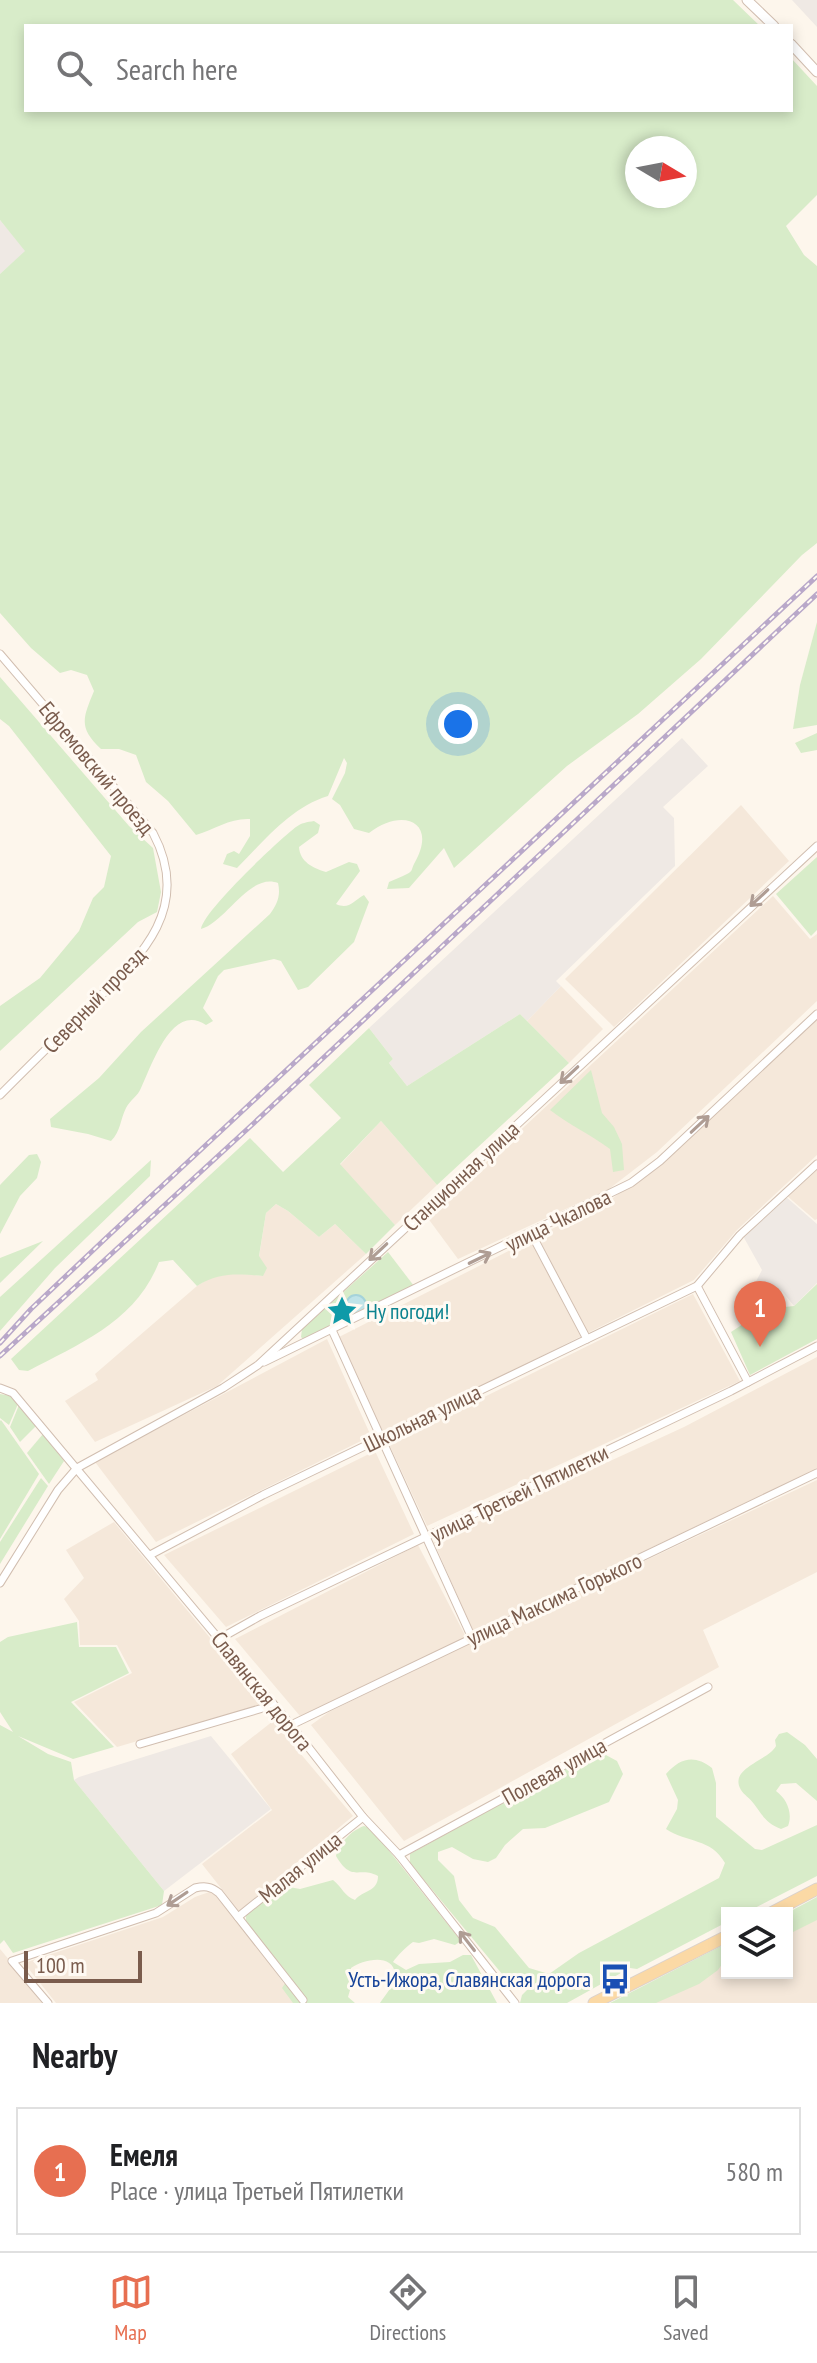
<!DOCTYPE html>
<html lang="en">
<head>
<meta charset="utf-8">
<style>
	body { margin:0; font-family:"PT Sans Narrow",sans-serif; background:#f6f6f6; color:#202124 }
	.controls { position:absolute; right:24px; bottom:24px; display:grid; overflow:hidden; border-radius:0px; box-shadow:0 4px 12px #0003 }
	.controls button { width:72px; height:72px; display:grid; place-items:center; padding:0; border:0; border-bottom:2px solid #e0e0e0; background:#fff; color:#202124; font:40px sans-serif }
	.compass { position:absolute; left:625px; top:136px; width:72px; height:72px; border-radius:50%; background:#fff; box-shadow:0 4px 12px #0003; rotate:100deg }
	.scale { position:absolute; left:24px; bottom:20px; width:118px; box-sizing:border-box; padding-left:8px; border:4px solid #7a5c4d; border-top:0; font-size:22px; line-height:28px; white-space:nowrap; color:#7a5c4d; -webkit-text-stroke:6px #fffaf3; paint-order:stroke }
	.you { position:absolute; left:458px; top:724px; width:28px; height:28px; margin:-20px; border:6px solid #fff; border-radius:50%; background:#1a73e8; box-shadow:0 0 0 12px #1a73e833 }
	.badge { display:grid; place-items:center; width:52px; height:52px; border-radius:50%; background:#e76f51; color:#fff; font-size:26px; font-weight:700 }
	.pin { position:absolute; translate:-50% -66px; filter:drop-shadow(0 2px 4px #0008) }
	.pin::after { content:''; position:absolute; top:42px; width:28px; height:24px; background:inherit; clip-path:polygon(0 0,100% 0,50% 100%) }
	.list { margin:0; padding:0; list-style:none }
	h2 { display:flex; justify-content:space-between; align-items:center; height:104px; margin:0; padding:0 32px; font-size:34px }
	h2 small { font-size:26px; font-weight:400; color:#757577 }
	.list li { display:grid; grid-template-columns:52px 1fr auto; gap:24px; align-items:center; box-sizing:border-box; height:128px; margin:0 16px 16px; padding:0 16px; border:2px solid #e0e0e0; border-radius:0px }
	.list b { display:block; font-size:30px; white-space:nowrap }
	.list p { margin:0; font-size:26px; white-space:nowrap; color:#757577 }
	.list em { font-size:26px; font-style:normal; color:#757577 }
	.icon { flex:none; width:44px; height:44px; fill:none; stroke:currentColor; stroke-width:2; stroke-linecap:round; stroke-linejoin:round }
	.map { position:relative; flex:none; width:817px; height:2003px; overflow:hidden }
	.search { position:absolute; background:#fff; box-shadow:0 4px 12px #0003; left:24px; right:24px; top:24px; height:88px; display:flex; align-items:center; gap:20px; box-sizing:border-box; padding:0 28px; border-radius:0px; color:#757577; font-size:30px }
	.sheet { height:248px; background:#fff }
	nav { display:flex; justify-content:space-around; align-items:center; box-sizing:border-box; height:112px; border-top:2px solid #e0e0e0; background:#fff; font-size:22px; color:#757577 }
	nav a { display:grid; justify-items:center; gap:4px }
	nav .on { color:#e76f51 }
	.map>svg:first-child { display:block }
	.residential { fill:#f5e8da }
	.industrial { fill:#efe9e4 }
	.green { fill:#d8ecc9; fill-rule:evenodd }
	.water { fill:#bfe3e8; stroke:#a5d3da; stroke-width:2 }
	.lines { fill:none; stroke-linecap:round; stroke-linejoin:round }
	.minor-casing { stroke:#d1beb0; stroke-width:9 }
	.tertiary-casing { stroke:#d1beb0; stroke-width:11 }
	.primary-casing { stroke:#dad1cd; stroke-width:13 }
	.minor { stroke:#fff; stroke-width:7 }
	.tertiary { stroke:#fff; stroke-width:9 }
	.primary { stroke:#fbd9a5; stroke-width:11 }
	.rail-casing { stroke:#b9a8c9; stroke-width:5 }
	.rail { stroke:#fffaf3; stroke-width:2; stroke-dasharray:6; stroke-linecap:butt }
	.oneway { stroke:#af9d94 }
	.labels { text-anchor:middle; stroke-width:6; stroke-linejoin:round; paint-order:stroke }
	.street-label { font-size:22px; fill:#7a5c4d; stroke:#fffaf3 }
	.culture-label { font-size:22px; fill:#0d838f; stroke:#fffaf3; text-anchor:start }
	.transit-label { font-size:22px; fill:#164399; stroke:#fffaf3; text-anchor:end }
</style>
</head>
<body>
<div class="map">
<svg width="817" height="2003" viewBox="0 0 817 2003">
	<rect width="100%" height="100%" fill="#fdf6ec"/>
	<g class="residential">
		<path d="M 741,805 L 789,861 L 614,1027 L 565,979 Z"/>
		<path d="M 773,896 L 810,939 L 817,934 L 817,1001 L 657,1152 L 609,1189 L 458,1259 L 427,1217 Z"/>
		<path d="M 561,986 L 603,1029 L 569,1063 L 527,1021 Z"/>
		<path d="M 817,1017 L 817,1155 L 737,1230 L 694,1280 L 383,1435 L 339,1337 L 613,1198 L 664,1159 Z"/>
		<path d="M 381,1121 L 437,1185 L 395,1225 L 340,1165 Z"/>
		<path d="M 817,1167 L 817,1219 L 815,1220 L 786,1195 Z"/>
		<path d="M 276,1204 L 288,1211 L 319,1237 L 335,1224 L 366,1254 L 217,1386 L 95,1442 L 65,1401 L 98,1380 L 95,1374 L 197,1286 L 213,1276 L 233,1273 L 263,1276 L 259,1257 L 266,1213 Z"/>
		<path d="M 693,1294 L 740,1381 L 427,1526 L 389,1444 Z"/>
		<path d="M 327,1339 L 371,1436 L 156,1542 L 95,1462 Z"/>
		<path d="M 817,1357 L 817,1469 L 473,1632 L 434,1542 L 684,1427 Z"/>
		<path d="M 375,1451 L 414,1534 L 226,1627 L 164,1555 Z"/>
		<path d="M 817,1480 L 817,1572 L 703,1630 L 719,1667 L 404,1841 L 311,1725 L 329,1712 L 472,1642 Z"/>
		<path d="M 114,1522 L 265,1704 L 117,1747 L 74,1702 L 132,1673 L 117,1645 L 80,1645 L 79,1621 L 64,1599 L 84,1578 L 66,1550 Z"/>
		<path d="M 418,1545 L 467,1639 L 300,1716 L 235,1639 Z"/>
		<path d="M 273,1721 L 353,1816 L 239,1911 L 202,1864 L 272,1810 L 231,1754 Z"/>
		<path d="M 212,1891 L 261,1952 L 298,2003 L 56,2003 L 24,1963 L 163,1917 L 195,1897 Z"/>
		<path d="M 817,1906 L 817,2003 L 622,2003 L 727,1951 L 727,1973 L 787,1973 L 787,1921 Z"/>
		<path d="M 0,1949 L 45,2003 L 0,2003 Z"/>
	</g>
	<g class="industrial">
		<path d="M 792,0 L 817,0 L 817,27 Z"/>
		<path d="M 0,220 L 26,251 L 0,274 Z"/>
		<path d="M 682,738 L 708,766 L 663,807 L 674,818 L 675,866 L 556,981 L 561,986 L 527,1021 L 520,1014 L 407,1086 L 389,1063 L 393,1059 L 369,1028 Z"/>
		<path d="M 785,1196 L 817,1224 L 817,1283 L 794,1306 L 782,1291 L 775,1300 L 751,1291 L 762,1270 L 743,1236 Z"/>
		<path d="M 211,1736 L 271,1809 L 164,1891 L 74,1780 L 79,1777 Z"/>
	</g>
	<g class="green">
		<path d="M 0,0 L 733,0 L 760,26 L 26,26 L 26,110 L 791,110 L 791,58 L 817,86 L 817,195 L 786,226 L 804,255 L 817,266 L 817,543 L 802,555 L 701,659 L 638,714 L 567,766 L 454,868 L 444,848 L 409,888 L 387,889 L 389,882 C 395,879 402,877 407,874 C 413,871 411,870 414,864 C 439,821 402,807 369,833 L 354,829 L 340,805 L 332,799 L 345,773 L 347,763 L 344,758 L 328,796 C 291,807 264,841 237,868 L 223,864 L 227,854 L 234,851 L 239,854 L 250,836 L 250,819 C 230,818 215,829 196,835 L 168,801 L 146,782 L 136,755 L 119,749 L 101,749 C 78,727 83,718 94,691 L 87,675 L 71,670 L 60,673 L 31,648 L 0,613 L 0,274 L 25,251 L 0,220 ZM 637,148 L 685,148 L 685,196 L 637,196 Z"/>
		<path d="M 817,622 L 817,725 L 793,729 L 800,685 Z"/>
		<path d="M 0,677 L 129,826 L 153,848 L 161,892 L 157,912 L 138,922 L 0,1051 L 0,1006 L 40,978 L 79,931 L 93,898 L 104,887 L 111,856 L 9,726 L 0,719 Z"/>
		<path d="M 817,733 L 817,750 L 801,753 L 795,743 Z"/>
		<path d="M 314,821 L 320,825 L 318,833 L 299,847 C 300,862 313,868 326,872 L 349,862 L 357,864 L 360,871 L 336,904 C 349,910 353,901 364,895 L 369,902 L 354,942 L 308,987 L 298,990 L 281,961 L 274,959 L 224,970 L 218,976 L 203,1008 L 213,1021 L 206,1025 C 172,1002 152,1065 141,1088 C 138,1096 130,1100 126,1108 C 120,1120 121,1131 111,1141 L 88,1134 L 51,1127 L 50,1119 L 99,1078 L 141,1032 L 270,914 C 277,904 281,896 278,883 C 250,872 226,922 201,929 C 203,911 279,840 296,827 C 301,823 307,822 314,821 Z"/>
		<path d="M 817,857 L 817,930 L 811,936 L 776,894 Z"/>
		<path d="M 520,1014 L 569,1063 L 437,1185 L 381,1121 L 340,1164 L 395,1225 L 366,1254 L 335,1224 L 319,1237 L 288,1211 L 276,1204 L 266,1213 L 259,1256 L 267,1268 L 263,1276 C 237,1274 220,1272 197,1286 L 173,1260 L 159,1262 C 136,1321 81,1343 28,1371 L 19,1370 L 11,1359 L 250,1138 L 283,1172 L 341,1118 L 309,1085 L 369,1028 L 393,1059 L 389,1063 L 407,1086 Z"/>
		<path d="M 591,1070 L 602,1113 L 614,1127 L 622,1144 L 624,1170 L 613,1172 L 610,1149 C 590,1134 569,1125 550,1110 Z"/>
		<path d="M 37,1154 L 41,1162 L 37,1178 L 20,1196 L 0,1234 L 0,1185 L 29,1155 Z"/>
		<path d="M 151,1160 L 150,1176 L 55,1268 L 0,1331 L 0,1297 Z"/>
		<path d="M 43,1241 L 0,1283 L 0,1258 Z"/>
		<path d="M 388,1252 L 414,1286 L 303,1339 L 301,1337 L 302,1329 Z"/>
		<path d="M 817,1284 L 817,1339 L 750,1375 L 731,1332 L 766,1309 L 794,1306 Z"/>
		<path d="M 0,1394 L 11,1396 L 18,1404 L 9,1425 L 0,1418 Z"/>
		<path d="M 19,1405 L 36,1426 L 20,1442 L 10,1427 Z"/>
		<path d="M 1,1420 L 39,1474 L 0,1539 L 0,1421 Z"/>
		<path d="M 43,1434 L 64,1461 L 49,1484 L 27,1453 Z"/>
		<path d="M 41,1478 L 48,1486 L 0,1564 L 0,1542 Z"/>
		<path d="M 77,1622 L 79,1647 L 116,1647 L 129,1673 L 71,1702 L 114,1747 L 73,1759 L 18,1736 L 48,1754 L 71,1762 L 74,1780 L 164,1891 L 162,1905 L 13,1953 L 4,1940 L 0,1944 L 0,1725 L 13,1732 L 0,1712 L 0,1642 L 8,1637 Z"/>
		<path d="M 787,1732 L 805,1745 L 817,1759 L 817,1801 L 796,1783 L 781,1784 L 776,1791 C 787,1799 793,1813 788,1826 L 781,1829 C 766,1823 763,1816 754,1804 C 750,1798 744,1795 741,1790 C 728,1768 768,1761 776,1746 L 775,1740 L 779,1734 Z"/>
		<path d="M 604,1754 L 617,1761 L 623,1774 L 609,1802 L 545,1828 L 523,1829 L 505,1845 L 496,1858 L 488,1862 L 473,1859 L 452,1847 L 438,1852 L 438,1860 L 454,1876 L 459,1900 L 473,1918 L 495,1927 L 529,1968 L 549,1974 L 579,1953 L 719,1878 L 725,1863 C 711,1838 687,1843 666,1829 L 677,1809 L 678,1800 L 666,1774 C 681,1757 695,1755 712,1768 L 716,1783 L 716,1817 L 755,1849 L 762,1850 L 817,1825 L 817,1876 L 745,1913 L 727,1913 L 727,1922 L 637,1969 L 630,1968 L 567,2003 L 520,2003 L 522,1995 L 532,1985 L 531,1978 L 507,1980 L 410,1863 L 410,1854 L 588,1755 Z"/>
		<path d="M 364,1826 L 371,1828 L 461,1941 L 455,1945 L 434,1939 L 419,1943 L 413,1942 C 407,1946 397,1956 393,1962 L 406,1970 L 419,1964 L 450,1962 L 463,1955 L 471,1955 L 497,2003 L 380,2003 C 385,1995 396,1984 395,1974 C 393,1952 362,1960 351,1968 L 352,1983 L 348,1997 L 355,2003 L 293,2003 L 282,1988 L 288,1979 L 285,1970 L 246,1922 L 246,1914 L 284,1886 L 300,1889 L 333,1880 C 342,1887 344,1896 355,1900 C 363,1890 378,1892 378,1876 C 358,1866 352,1883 336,1856 C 339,1843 352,1830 364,1826 Z"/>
		<path d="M 817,1897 L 817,1920 L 787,1935 L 787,1913 Z"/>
		<path d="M 727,1943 L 727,1957 L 718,1970 L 699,1984 L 656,2003 L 610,2003 Z"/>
	</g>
	<circle class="water" cx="356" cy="1305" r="10"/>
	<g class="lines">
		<g class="minor-casing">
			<g id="minor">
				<path d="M 0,654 L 153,833 C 195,912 136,961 84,1012 C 56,1039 28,1067 0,1095"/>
				<path d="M 531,1233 L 587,1339"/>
				<path d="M 697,1286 L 748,1382"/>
				<path d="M 332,1330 L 472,1638"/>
				<path d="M 264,1362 L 631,1183 L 660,1161 L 817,1014"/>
				<path d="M 0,1388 L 13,1393 L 291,1725 L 363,1817 L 399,1855 L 515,2003"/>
				<path d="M 150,1555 L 263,1495 L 697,1286 L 740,1235 L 817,1164"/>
				<path d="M 0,1583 L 58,1490 L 77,1468 L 223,1388 L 258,1365 L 817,846"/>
				<path d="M 219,1639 L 260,1616 L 731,1391 L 817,1346"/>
				<path d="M 291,1725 L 817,1473"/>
				<path d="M 140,1744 L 263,1708 L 272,1702"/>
				<path d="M 399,1855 L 708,1687"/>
				<path d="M 238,1917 L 363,1817"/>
				<path d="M 48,2003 L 12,1961 L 156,1913 L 195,1888 C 204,1886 211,1886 219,1893 L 303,2000"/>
			</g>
		</g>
		<g class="tertiary-casing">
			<g id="tertiary">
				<path d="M 747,0 L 774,26"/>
				<path d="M 791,44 L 817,72"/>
			</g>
		</g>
		<g class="primary-casing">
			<g id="primary">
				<path d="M 771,1913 L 817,1889"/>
				<path d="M 594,2003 L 727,1936"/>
			</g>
		</g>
		<use href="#minor" class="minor"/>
		<use href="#tertiary" class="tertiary"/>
		<use href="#primary" class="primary"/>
		<g class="rail-casing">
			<g id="rail">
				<path d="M 0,1343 L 31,1309 L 105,1239 L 817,576"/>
				<path d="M 0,1356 L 254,1123 L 817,594"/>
			</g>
		</g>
		<use href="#rail" class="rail"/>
	</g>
	<defs><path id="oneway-shaft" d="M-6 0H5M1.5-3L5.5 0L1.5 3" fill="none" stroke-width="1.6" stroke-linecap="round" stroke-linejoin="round" transform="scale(2)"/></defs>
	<g class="oneway">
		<use href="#oneway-shaft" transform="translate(759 898) rotate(137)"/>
		<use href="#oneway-shaft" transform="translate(569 1075) rotate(137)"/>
		<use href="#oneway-shaft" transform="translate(700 1124) rotate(-43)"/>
		<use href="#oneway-shaft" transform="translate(378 1252) rotate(137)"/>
		<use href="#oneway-shaft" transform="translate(480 1258) rotate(-26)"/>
		<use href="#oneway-shaft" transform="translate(177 1899) rotate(146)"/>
		<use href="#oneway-shaft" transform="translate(467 1941) rotate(-128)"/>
	</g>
	<defs>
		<g id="sight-bare" transform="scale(2.4)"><path d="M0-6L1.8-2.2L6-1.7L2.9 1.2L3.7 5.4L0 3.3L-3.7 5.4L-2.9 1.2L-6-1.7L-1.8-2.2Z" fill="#0f9aa8" stroke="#fffaf3" stroke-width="2.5" paint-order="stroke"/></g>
		<g id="bus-bare" transform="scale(2.4)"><path d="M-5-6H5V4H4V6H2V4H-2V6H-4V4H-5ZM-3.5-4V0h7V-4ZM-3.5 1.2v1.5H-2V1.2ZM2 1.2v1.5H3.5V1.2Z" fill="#1a4fb4" stroke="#fffaf3" stroke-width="2.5" paint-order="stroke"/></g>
	</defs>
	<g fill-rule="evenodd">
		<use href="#sight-bare" x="342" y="1311"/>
		<use href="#bus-bare" x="615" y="1979"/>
	</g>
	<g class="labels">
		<g class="street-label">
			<text transform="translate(97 768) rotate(50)" y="8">Ефремовский проезд</text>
			<text transform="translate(94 1000) rotate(-46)" y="8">Северный проезд</text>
			<text transform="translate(461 1176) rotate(-43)" y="8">Станционная улица</text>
			<text transform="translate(558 1220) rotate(-26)" y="8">улица Чкалова</text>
			<text transform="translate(422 1418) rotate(-26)" y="8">Школьная улица</text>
			<text transform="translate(519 1493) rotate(-26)" y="8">улица Третьей Пятилетки</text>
			<text transform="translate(554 1599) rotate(-25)" y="8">улица Максима Горького</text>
			<text transform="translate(262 1691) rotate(51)" y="8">Славянская дорога</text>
			<text transform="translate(554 1771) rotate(-29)" y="8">Полевая улица</text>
			<text transform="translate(300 1867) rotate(-39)" y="8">Малая улица</text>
		</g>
		<g class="culture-label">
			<text x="366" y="1319">Ну погоди!</text>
		</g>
		<g class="transit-label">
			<text x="591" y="1987">Усть-Ижора, Славянская дорога</text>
		</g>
	</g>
</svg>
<div class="controls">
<button><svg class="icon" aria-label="layers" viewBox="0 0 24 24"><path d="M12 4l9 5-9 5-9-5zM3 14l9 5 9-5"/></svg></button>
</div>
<svg class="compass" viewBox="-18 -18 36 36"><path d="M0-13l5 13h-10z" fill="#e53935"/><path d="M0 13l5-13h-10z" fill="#757577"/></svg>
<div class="scale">100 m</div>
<div class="you"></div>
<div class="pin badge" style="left:760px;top:1347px">1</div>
<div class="search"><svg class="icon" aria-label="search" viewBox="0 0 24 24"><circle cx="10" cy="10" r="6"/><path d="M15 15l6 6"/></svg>Search here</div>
</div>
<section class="sheet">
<h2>Nearby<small></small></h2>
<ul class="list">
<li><span class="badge">1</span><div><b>Емеля</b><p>Place · улица Третьей Пятилетки</p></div><em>580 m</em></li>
</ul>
</section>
<nav>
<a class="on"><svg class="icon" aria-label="map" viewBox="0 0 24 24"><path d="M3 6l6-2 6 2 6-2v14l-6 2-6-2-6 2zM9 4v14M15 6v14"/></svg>Map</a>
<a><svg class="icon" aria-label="directions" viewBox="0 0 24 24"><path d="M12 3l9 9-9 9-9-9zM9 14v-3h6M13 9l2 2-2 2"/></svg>Directions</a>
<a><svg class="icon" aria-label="saved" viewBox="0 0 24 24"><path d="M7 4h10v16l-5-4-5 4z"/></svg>Saved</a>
</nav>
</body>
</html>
